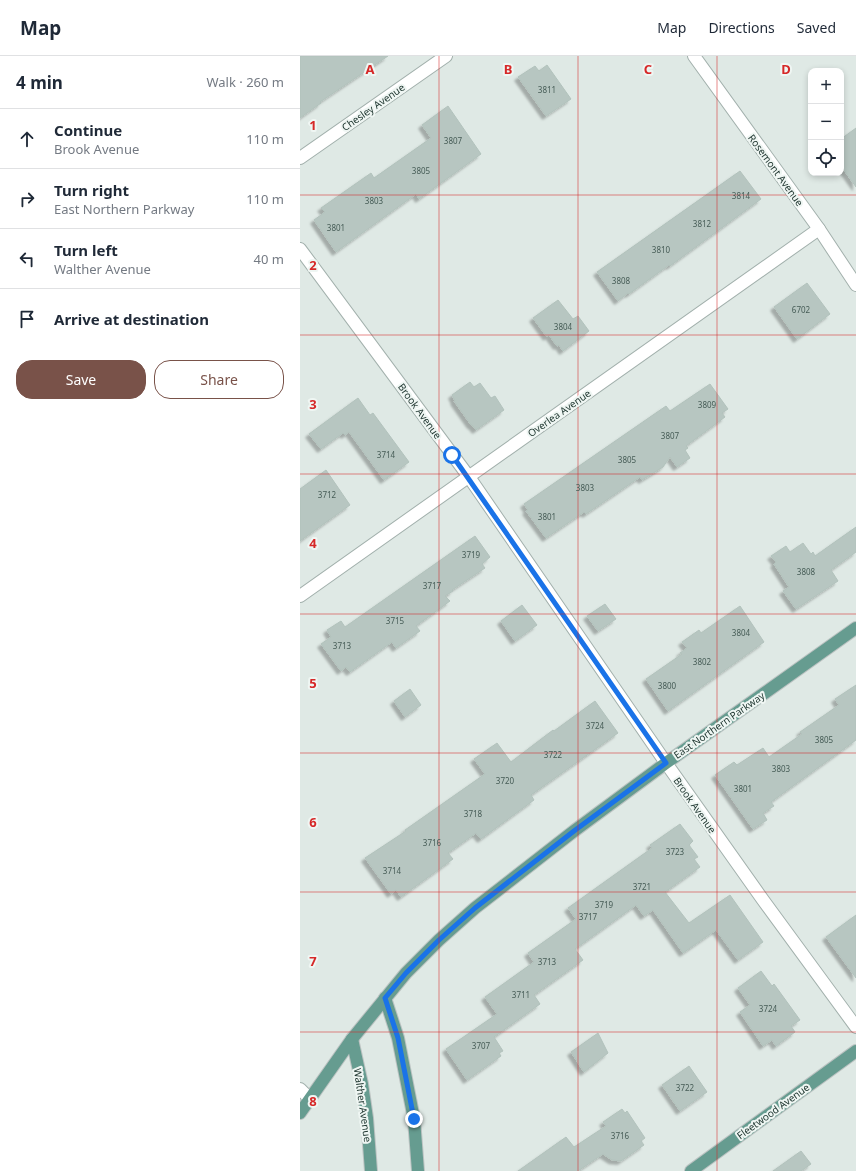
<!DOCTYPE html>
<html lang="en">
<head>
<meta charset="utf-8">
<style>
	body { margin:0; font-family:"Noto Sans",sans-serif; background:#f2f2f3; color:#1f2937 }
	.controls { position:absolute; right:12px; top:12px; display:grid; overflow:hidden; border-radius:8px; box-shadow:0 2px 6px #0003 }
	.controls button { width:36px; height:36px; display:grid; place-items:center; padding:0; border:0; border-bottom:1px solid #e0e1e3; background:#fff; color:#1f2937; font:20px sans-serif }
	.stop { position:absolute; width:12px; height:12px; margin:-9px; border:3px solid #1a73e8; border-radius:50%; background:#fff }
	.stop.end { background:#1a73e8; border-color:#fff; box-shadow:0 1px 4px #0008 }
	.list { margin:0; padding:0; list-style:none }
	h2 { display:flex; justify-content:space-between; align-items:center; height:52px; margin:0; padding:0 16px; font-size:17px }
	h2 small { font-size:13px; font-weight:400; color:#747a83 }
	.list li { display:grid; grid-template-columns:26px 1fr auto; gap:12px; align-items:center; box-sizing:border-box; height:60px; padding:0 16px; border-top:1px solid #e0e1e3 }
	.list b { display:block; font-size:15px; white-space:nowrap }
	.list p { margin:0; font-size:13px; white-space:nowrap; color:#747a83 }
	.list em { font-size:13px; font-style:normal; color:#747a83 }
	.actions { display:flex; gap:8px; padding:12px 16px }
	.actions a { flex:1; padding:9px 0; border:1px solid #795249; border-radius:16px; text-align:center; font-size:14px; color:#795249 }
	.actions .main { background:#795249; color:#fff }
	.icon { flex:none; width:22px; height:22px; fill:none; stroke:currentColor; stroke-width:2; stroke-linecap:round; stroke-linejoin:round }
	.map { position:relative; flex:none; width:556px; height:1115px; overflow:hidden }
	header { display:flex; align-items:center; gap:24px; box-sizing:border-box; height:56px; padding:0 20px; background:#fff; border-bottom:1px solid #e0e1e3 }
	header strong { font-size:19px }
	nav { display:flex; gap:22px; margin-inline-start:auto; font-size:14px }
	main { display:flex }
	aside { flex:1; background:#fff }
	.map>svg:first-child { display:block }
	.building { fill:#b7c6c1; stroke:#b2c2bc; filter:url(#shadow) }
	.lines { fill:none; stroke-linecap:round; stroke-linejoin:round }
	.minor-casing { stroke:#a2b0ac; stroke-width:14 }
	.major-casing { stroke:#bcc3c2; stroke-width:14 }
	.minor { stroke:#fff; stroke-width:12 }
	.major { stroke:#669c90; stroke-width:12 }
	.route { stroke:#1a73e8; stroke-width:5 }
	.grid { fill:none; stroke:#d62828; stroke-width:1; stroke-opacity:0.55 }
	.labels { text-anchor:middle; stroke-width:4; stroke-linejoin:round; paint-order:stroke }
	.number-label { font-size:8px; fill:#465c56 }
	.street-label { font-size:10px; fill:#213832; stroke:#eff6f3 }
	.grid-label { font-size:13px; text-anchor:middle; font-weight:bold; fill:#d62828; stroke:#eff6f3; stroke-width:4; stroke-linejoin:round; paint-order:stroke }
</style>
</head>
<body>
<header>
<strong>Map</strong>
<nav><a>Map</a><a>Directions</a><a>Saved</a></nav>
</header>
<main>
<aside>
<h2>4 min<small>Walk · 260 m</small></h2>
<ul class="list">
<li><svg class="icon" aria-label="ahead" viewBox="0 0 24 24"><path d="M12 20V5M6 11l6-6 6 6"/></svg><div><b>Continue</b><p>Brook Avenue</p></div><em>110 m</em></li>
<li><svg class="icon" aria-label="right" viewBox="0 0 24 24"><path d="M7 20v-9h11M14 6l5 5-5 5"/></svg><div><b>Turn right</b><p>East Northern Parkway</p></div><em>110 m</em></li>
<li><svg class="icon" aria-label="left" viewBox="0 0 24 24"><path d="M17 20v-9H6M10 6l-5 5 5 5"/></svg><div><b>Turn left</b><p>Walther Avenue</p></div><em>40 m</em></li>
<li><svg class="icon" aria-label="arrive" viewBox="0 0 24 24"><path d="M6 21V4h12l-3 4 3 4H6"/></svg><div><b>Arrive at destination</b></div></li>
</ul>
<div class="actions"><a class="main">Save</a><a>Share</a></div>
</aside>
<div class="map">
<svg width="556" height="1115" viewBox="0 0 556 1115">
	<defs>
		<filter id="shadow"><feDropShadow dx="-3.5" dy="3.5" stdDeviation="1" flood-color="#0004"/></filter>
	</defs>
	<rect width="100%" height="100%" fill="#dfe9e5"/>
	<g class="building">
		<path d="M 0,0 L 88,0 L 20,46 L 21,47 L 0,62 Z"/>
		<path d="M 247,9 L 271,43 L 246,60 L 218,21 L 235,10 L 239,15 Z"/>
		<path d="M 148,50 L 181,98 L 119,143 L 116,138 L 36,196 L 14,164 L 25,156 L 21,152 L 71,117 L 74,122 L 131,82 L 122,69 Z"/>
		<path d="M 556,72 L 556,131 L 541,110 L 541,83 Z"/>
		<path d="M 440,115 L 461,143 L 370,210 L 369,209 L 329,238 L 328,237 L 318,245 L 297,216 Z"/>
		<path d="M 507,227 L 530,258 L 497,283 L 474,251 Z"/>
		<path d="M 258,244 L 273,263 L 278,260 L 289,275 L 263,295 L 259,289 L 257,290 L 249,279 L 247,281 L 233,262 Z"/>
		<path d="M 170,326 L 174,331 L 180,327 L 191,342 L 195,340 L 204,354 L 176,374 L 172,369 L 171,369 L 154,345 L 155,345 L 152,339 Z"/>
		<path d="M 410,328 L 428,353 L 422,357 L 425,361 L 386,390 L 388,392 L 385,394 L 390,402 L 377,411 L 370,401 L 363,411 L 342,424 L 340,421 L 286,458 L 284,456 L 246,482 L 226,455 L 228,454 L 224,448 L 366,350 L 370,355 Z"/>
		<path d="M 58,342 L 70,359 L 73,357 L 109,406 L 84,424 L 49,376 L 45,379 L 43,377 L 21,393 L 9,378 Z"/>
		<path d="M 26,414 L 50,449 L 0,485 L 0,433 Z"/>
		<path d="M 556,471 L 556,496 L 531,514 L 538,525 L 496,553 L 483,535 L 489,531 L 474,508 L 476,506 L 471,500 L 486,490 L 490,496 L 503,487 L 511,498 L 513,496 L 515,500 Z"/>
		<path d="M 175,480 L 190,501 L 182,508 L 185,512 L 152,534 L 153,535 L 145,540 L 150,545 L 116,570 L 120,575 L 96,592 L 92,586 L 50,616 L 46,611 L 41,615 L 21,588 L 31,581 L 27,574 L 41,565 L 45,571 Z"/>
		<path d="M 305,548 L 316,563 L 298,575 L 287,560 Z"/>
		<path d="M 222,549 L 237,569 L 215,585 L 201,565 Z"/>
		<path d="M 440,550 L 464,586 L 368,655 L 346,623 L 382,598 L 380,597 L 387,592 L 382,586 L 399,574 L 401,577 Z"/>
		<path d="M 556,629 L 556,684 L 471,746 L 474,750 L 463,757 L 467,764 L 453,773 L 415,719 L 434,706 L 437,709 L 463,692 L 469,701 L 502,678 L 500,676 L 539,649 L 535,643 Z"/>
		<path d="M 110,633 L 121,649 L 105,661 L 94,645 Z"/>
		<path d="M 295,645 L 318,677 L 231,739 L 234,744 L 181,783 L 176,777 L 148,797 L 153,803 L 101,841 L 96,834 L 91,838 L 65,802 L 106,775 L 105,774 L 185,718 L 174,703 L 197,687 L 211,706 L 253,674 L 254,675 Z"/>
		<path d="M 380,768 L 393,785 L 389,789 L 398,801 L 394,803 L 400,811 L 365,836 L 389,867 L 430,839 L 463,886 L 438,904 L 416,874 L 383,897 L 353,854 L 344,860 L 336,849 L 275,893 L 283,904 L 234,939 L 240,948 L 194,981 L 203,995 L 199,997 L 201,1000 L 167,1024 L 146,993 L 197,958 L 185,941 L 234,906 L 228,897 L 276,863 L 268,852 L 352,792 L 350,789 Z"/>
		<path d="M 556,859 L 556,922 L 526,881 Z"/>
		<path d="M 461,915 L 472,930 L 474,928 L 500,964 L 491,970 L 495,976 L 476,990 L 472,984 L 463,990 L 440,956 L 450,949 L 438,932 Z"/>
		<path d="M 298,977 L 308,997 L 284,1016 L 271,996 Z"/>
		<path d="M 389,1010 L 407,1036 L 380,1055 L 362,1029 Z"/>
		<path d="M 322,1053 L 325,1057 L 327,1055 L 345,1082 L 341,1085 L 344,1089 L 321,1105 L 312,1104 L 303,1098 L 278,1115 L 218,1115 L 266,1081 L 274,1091 L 306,1070 L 303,1066 Z"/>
		<path d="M 501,1095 L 511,1108 L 501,1115 L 473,1115 Z"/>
	</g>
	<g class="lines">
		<g class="minor-casing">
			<g id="minor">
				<path d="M 394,0 L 519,173 L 556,229"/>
				<path d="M 0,102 L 146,0"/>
				<path d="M 0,193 L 169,421 L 366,707 L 463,844 L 556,971"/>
				<path d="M 0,540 L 519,173"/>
				<path d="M 0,1033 L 10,1043"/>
			</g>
		</g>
		<g class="major-casing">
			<g id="major">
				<path d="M 85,942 L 98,982 L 114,1063 L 118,1115"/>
				<path d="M 52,983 L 62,1028 L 67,1062 L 71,1115"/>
				<path d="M 0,1057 L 52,983 L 106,917 L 139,884 L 175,852 L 274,775 L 366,707 L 556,572"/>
				<path d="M 391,1115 L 556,995"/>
			</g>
		</g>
		<use href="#minor" class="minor"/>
		<use href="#major" class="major"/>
	</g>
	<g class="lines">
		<path class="route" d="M 114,1063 L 98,982 L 85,942 L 106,917 L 139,884 L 175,852 L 274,775 L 366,707 L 152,399"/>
	</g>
	<path class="grid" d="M 139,0 L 139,1115M 278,0 L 278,1115M 417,0 L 417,1115M 0,139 L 556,139M 0,279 L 556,279M 0,418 L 556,418M 0,558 L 556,558M 0,697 L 556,697M 0,836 L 556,836M 0,976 L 556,976"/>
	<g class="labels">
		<g class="number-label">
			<text x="247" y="37">3811</text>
			<text x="153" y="88">3807</text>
			<text x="121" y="118">3805</text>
			<text x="441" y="143">3814</text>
			<text x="74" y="148">3803</text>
			<text x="402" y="171">3812</text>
			<text x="36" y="175">3801</text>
			<text x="361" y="197">3810</text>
			<text x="321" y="228">3808</text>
			<text x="501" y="257">6702</text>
			<text x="263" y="274">3804</text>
			<text x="407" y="352">3809</text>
			<text x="370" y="383">3807</text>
			<text x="86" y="402">3714</text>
			<text x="327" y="407">3805</text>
			<text x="285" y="435">3803</text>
			<text x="27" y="442">3712</text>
			<text x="247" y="464">3801</text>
			<text x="171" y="502">3719</text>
			<text x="506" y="519">3808</text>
			<text x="132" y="533">3717</text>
			<text x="95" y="568">3715</text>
			<text x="441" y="580">3804</text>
			<text x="42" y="593">3713</text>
			<text x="402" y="609">3802</text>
			<text x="367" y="633">3800</text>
			<text x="295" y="673">3724</text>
			<text x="524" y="687">3805</text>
			<text x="253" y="702">3722</text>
			<text x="481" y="716">3803</text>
			<text x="205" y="728">3720</text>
			<text x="443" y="736">3801</text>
			<text x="173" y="761">3718</text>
			<text x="132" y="790">3716</text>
			<text x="375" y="799">3723</text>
			<text x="92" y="818">3714</text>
			<text x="342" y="834">3721</text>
			<text x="304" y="852">3719</text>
			<text x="288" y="864">3717</text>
			<text x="247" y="909">3713</text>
			<text x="221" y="942">3711</text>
			<text x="468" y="956">3724</text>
			<text x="181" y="993">3707</text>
			<text x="385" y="1035">3722</text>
			<text x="320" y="1083">3716</text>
		</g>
		<g class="street-label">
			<text transform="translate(73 51) rotate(-35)" y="4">Chesley Avenue</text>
			<text transform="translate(476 114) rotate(54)" y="4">Rosemont Avenue</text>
			<text transform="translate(120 355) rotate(54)" y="4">Brook Avenue</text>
			<text transform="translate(259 357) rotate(-35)" y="4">Overlea Avenue</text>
			<text transform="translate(419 669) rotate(-35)" y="4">East Northern Parkway</text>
			<text transform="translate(395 749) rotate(55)" y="4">Brook Avenue</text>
			<text transform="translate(63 1049) rotate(82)" y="4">Walther Avenue</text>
			<text transform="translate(473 1055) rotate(-36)" y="4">Fleetwood Avenue</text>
		</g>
	</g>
	<g class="grid-label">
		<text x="70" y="18">A</text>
		<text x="208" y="18">B</text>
		<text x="348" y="18">C</text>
		<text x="486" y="18">D</text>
		<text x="13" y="74">1</text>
		<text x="13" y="214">2</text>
		<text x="13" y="353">3</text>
		<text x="13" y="492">4</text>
		<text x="13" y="632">5</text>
		<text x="13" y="771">6</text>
		<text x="13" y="910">7</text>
		<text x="13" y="1050">8</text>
	</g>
</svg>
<div class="controls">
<button>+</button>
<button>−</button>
<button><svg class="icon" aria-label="locate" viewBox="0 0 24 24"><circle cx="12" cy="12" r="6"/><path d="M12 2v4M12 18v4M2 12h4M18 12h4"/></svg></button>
</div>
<div class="stop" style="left:152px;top:399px"></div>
<div class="stop end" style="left:114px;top:1063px"></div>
</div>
</main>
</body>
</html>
